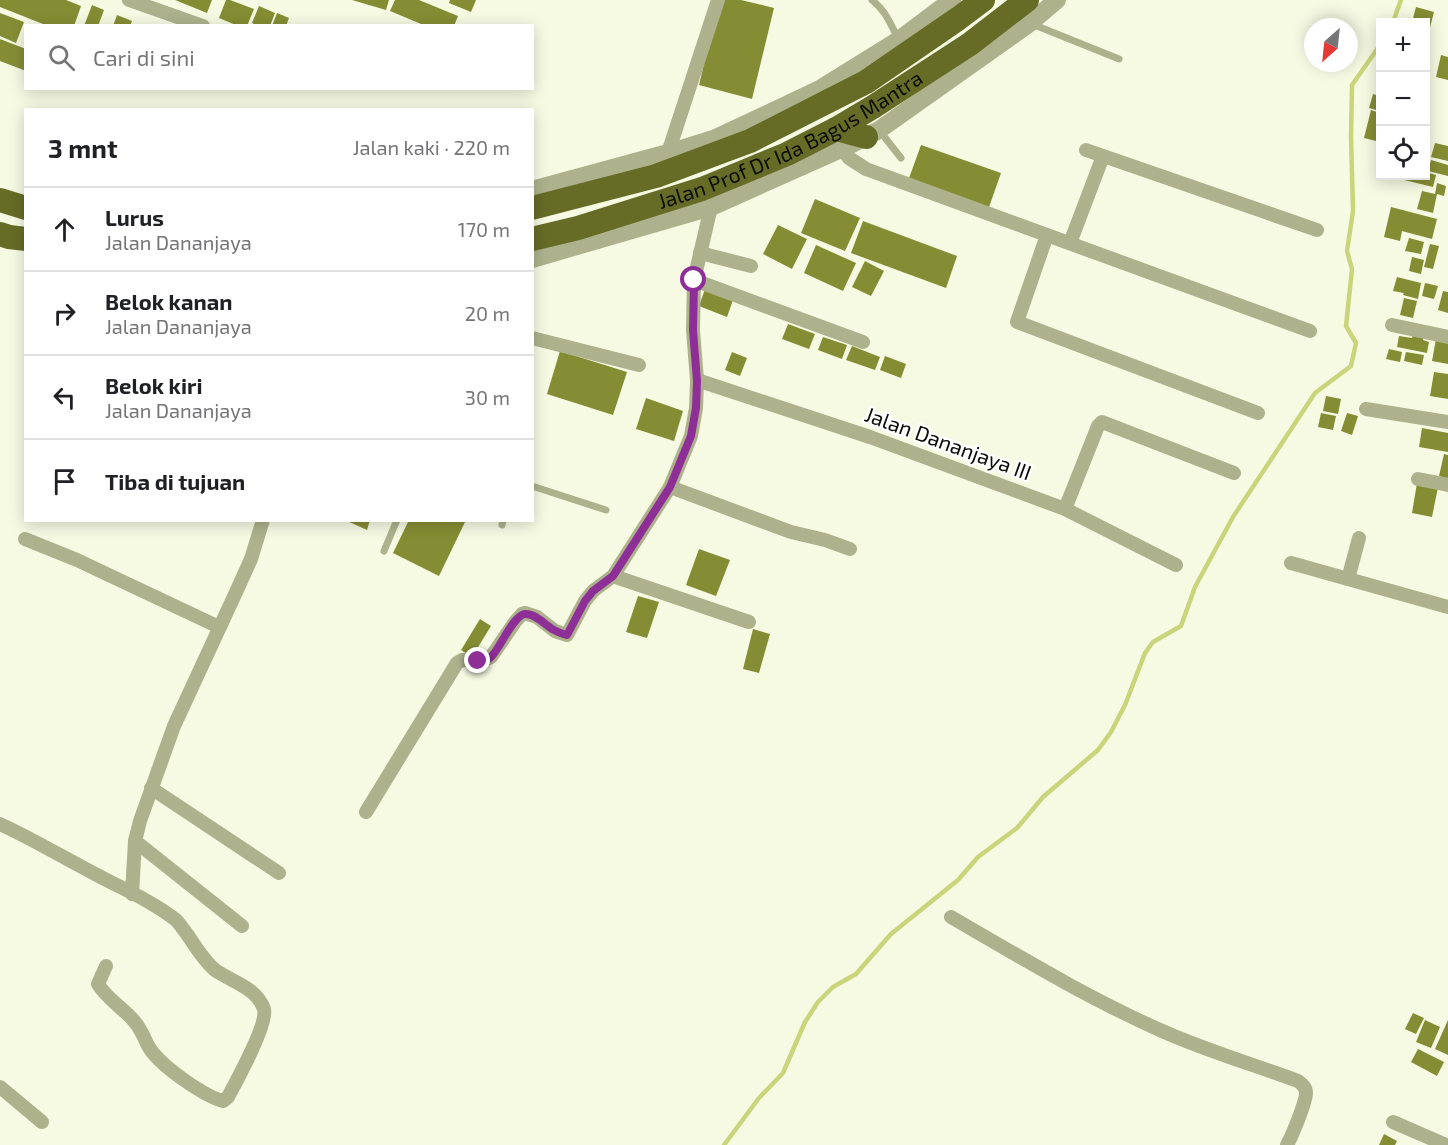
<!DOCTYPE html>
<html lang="id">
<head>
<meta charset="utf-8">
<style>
	body { margin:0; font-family:"Exo 2",sans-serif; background:#f2f2f2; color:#202124 }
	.controls { position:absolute; right:18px; top:18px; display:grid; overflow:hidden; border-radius:0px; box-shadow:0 3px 15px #0003 }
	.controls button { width:54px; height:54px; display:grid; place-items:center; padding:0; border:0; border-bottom:2px solid #e0e0e0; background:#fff; color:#202124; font:30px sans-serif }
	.compass { position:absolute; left:1304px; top:18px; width:54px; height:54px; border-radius:50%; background:#fff; box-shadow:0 3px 15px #0003; rotate:207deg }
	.stop { position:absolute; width:18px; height:18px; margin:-14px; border:4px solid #8e2e97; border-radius:50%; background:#fff }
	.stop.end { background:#8e2e97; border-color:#fff; box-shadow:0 2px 6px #0008 }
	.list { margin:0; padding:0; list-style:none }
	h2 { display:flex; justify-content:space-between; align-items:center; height:78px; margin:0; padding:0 24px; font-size:26px }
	h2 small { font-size:20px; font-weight:400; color:#757577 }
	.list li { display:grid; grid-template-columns:39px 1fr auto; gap:18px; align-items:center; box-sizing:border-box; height:84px; padding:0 24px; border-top:2px solid #e0e0e0 }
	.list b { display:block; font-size:22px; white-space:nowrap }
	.list p { margin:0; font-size:20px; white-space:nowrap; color:#757577 }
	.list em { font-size:20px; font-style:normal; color:#757577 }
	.icon { flex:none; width:33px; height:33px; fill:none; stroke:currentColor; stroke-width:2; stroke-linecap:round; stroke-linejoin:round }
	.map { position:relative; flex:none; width:1448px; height:1145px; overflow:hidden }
	.search { position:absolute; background:#fff; box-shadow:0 3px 15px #0003; left:24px; top:24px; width:510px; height:66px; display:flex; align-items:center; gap:15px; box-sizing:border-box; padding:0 21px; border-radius:0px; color:#757577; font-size:22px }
	.panel { position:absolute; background:#fff; box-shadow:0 3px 15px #0003; left:24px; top:108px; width:510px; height:414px; border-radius:0px }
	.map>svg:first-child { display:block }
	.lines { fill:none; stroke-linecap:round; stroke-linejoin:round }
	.stream { stroke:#c9d47b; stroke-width:4.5 }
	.building { fill:#858d34 }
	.service { stroke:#adb28d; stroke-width:7 }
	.minor { stroke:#adb28d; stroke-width:14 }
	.tertiary { stroke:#adb28d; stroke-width:18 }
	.trunk { stroke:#666c26; stroke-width:24 }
	.route { stroke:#8e2e97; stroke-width:8 }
	.labels { text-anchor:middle; stroke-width:5; stroke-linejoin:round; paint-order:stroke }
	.street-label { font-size:21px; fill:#0c0d06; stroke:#fff }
</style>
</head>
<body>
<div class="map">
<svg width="1448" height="1145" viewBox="0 0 1448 1145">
	<rect width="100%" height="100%" fill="#f6fae3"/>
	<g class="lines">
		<g class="stream">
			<path d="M 1393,22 L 1401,0"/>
			<path d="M 724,1145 L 759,1098 L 783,1073 L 805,1022 L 818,1002 L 833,987 L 856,974 L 891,934 L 958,880 L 978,857 L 1017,828 L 1043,797 L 1098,750 L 1111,732 L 1125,705 L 1145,653 L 1153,642 L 1181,626 L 1195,587 L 1233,517 L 1315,393 L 1351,366 L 1356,343 L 1346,326 L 1352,269 L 1347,251 L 1353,211 L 1351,137 L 1352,85 L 1380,45"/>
		</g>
	</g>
	<g class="building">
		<path d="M 0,0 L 66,0 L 81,6 L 74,26 L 48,26 L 0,7 Z"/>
		<path d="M 175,0 L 212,0 L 207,13 Z"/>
		<path d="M 226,0 L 230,0 L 254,9 L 247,26 L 238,26 L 219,18 Z"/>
		<path d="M 352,0 L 389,0 L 386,10 Z"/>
		<path d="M 395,0 L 419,0 L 458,16 L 454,26 L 426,26 L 390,11 Z"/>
		<path d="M 450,0 L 476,0 L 471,12 L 449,3 Z"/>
		<path d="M 719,0 L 741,0 L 774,8 L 752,99 L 699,85 Z"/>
		<path d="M 92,5 L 104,10 L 98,26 L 84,26 Z"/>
		<path d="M 259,6 L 275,13 L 270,26 L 258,26 L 252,23 Z"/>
		<path d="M 1416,7 L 1434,12 L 1426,43 L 1426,22 L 1412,22 Z"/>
		<path d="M 0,13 L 24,22 L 16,43 L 0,36 Z"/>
		<path d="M 277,13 L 289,18 L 286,26 L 272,26 Z"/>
		<path d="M 117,15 L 132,21 L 130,26 L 113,26 Z"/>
		<path d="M 0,39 L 26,49 L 26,71 L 0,61 Z"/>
		<path d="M 1441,55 L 1448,57 L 1448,80 L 1436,77 Z"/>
		<path d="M 1373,94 L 1380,96 L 1380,111 L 1369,108 Z"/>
		<path d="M 1371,110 L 1380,113 L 1380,142 L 1364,138 Z"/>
		<path d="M 1435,143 L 1448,146 L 1448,161 L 1431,157 Z"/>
		<path d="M 921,145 L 1001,173 L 988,210 L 908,181 Z"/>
		<path d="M 1431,160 L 1448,165 L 1448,176 L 1428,171 Z"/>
		<path d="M 1426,172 L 1436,175 L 1433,187 L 1400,179 L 1401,176 L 1426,176 Z"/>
		<path d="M 1437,183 L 1446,186 L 1444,196 L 1437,194 L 1433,213 L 1417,209 L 1422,191 L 1435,194 Z"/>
		<path d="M 815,199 L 860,218 L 845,251 L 801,233 Z"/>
		<path d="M 1391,207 L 1437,219 L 1432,239 L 1402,231 L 1400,241 L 1384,237 Z"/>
		<path d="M 863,221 L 957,256 L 946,288 L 851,253 Z"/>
		<path d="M 778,225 L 807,239 L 792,269 L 763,254 Z"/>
		<path d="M 1409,238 L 1424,242 L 1421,254 L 1405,251 Z"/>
		<path d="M 1430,244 L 1439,246 L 1433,269 L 1424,267 Z"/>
		<path d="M 816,245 L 856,263 L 843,291 L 804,273 Z"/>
		<path d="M 1412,257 L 1424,260 L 1421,274 L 1409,271 Z"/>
		<path d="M 865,261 L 884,271 L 871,296 L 852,287 Z"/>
		<path d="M 1397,277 L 1421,283 L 1418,299 L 1403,295 L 1404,293 L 1393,291 Z"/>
		<path d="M 1425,283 L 1438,286 L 1434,299 L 1422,296 Z"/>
		<path d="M 705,289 L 733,300 L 727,317 L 699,306 Z"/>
		<path d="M 1443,291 L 1448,292 L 1448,313 L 1438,310 Z"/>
		<path d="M 1404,298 L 1417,301 L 1413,318 L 1400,315 Z"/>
		<path d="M 788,324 L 815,334 L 809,349 L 782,339 Z"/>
		<path d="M 1414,332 L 1424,335 L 1423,340 L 1429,342 L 1427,353 L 1397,347 L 1399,336 L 1412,338 Z"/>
		<path d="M 823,337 L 847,345 L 842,359 L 818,350 Z"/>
		<path d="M 1436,339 L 1448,342 L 1448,364 L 1432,361 Z"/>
		<path d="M 852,346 L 880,357 L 875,370 L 846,360 Z"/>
		<path d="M 1389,349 L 1402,352 L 1400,362 L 1386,359 Z"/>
		<path d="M 560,351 L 627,372 L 613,415 L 547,394 Z"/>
		<path d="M 732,352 L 747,358 L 740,376 L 725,370 Z"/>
		<path d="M 1406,352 L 1424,355 L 1422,365 L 1404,361 Z"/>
		<path d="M 885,356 L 906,364 L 901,378 L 880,370 Z"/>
		<path d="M 1434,372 L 1448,374 L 1448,399 L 1430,396 Z"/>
		<path d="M 1326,396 L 1341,399 L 1338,414 L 1323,411 Z"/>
		<path d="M 646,398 L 683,411 L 674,441 L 636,429 Z"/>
		<path d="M 1321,413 L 1336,416 L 1333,430 L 1318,427 Z"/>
		<path d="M 1347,413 L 1358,416 L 1352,435 L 1341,431 Z"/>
		<path d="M 1422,428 L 1448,433 L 1448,452 L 1419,447 Z"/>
		<path d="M 1444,454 L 1448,455 L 1448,479 L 1439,476 Z"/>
		<path d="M 1417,483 L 1438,487 L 1432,517 L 1412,513 Z"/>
		<path d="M 345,520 L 370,520 L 367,530 Z"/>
		<path d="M 409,520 L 466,520 L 439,576 L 393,553 Z"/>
		<path d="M 699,549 L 730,560 L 716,596 L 686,585 Z"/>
		<path d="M 638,596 L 659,602 L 647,638 L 626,632 Z"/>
		<path d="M 480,619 L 491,626 L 472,657 L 461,650 Z"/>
		<path d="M 753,629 L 770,634 L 759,673 L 743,669 Z"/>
		<path d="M 1413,1013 L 1424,1018 L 1416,1034 L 1405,1029 Z"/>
		<path d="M 1425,1020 L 1440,1027 L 1431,1048 L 1416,1042 Z"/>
		<path d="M 1448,1020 L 1448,1055 L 1435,1049 Z"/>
		<path d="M 1418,1049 L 1444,1062 L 1437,1076 L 1411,1062 Z"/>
		<path d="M 1384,1134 L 1397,1141 L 1395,1145 L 1379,1145 Z"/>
	</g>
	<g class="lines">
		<g class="service">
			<path d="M 872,0 C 887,12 890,24 899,40"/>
			<path d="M 1032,24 L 1119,59"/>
			<path d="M 879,130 L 901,158"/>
			<path d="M 532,486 L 606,510"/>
			<path d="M 502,525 L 503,520"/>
			<path d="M 384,551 L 397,520"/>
		</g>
		<g class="minor">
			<path d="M 129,0 L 203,26"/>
			<path d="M 843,149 L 849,158 L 866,169 L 1310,331"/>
			<path d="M 1086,150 L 1317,230"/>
			<path d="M 668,153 L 718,0"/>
			<path d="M 1047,235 L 1017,322 L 1258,413"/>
			<path d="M 1070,243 L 1103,156"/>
			<path d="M 700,253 L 751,266"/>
			<path d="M 694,280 L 863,342"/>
			<path d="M 1392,325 L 1448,337"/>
			<path d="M 532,338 L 639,365"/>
			<path d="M 697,380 L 870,437 L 1065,509 L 1176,565"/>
			<path d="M 1366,409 L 1448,422"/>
			<path d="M 1418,479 L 1448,485"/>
			<path d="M 670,487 L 791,532 L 825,540 L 850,549"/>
			<path d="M 1065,509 L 1098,426 L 1102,422 L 1234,473"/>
			<path d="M 25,539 L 77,560 L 219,627"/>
			<path d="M 1291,563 L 1448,607"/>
			<path d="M 613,576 L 749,622"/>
			<path d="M 1348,579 L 1359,538"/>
			<path d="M 151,788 L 279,873"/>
			<path d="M 366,812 L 457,663 L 462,660 L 484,660 L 491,657 L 515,622 L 522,614 L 525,613 L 537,617 L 555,631 L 567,635 L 585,601 L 593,591 L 613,576 L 670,487 L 691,436 L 696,408 L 697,380 L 693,330 L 694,280 L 711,207"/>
			<path d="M 0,824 C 33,839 64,858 97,875 C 123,889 152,901 176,920 C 180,924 183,929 187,934 C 195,946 204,961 215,970 C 232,982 256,987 264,1009 C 268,1024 236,1082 228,1097 L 223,1101 C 204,1096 166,1069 153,1053 C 145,1044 144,1032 134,1021 C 123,1008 107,999 98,984 L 106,966"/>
			<path d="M 135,841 L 242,926"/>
			<path d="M 132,894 L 135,841 L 140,821 L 174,726 L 237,590 L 251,559 L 263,520"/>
			<path d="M 951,917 C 1020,957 1088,998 1160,1030 C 1204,1050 1252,1064 1298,1081 C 1302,1084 1306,1087 1306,1093 C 1306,1102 1292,1136 1287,1145"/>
			<path d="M 0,1087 L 42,1122"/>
			<path d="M 1393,1122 L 1446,1145"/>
		</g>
		<g class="tertiary">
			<path d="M 532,190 L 668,153 L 716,138 L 820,89 L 899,40 L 952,0"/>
			<path d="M 532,259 L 711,207 L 850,145 L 879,130 L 1030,23 L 1057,0"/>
		</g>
		<g class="trunk">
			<path d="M 836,129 L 866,137"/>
			<path d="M 0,200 L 26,208"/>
			<path d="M 532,208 L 656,176 L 750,141 L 866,82 L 959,18 L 983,0"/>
			<path d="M 0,234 L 9,237 L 26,239"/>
			<path id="s1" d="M 532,239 L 578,228 L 702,189 L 787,154 L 836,129 L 873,107 L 970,44 L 1027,0"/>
		</g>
	</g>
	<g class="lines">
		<path class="route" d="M 478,661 C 482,660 488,660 491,657 C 500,649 514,613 526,614 C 536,614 545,625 554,630 C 558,632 562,634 567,635 L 585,601 L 593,591 L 613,576 L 670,487 L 691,436 L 696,408 L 697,381 L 693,330 L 694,280"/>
	</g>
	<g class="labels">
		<g class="street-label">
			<text dy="7" stroke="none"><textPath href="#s1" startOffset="278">Jalan Prof Dr Ida Bagus Mantra</textPath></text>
			<text transform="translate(948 444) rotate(20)" y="7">Jalan Dananjaya III</text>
		</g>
	</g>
</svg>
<div class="controls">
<button>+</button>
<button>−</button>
<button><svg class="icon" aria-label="locate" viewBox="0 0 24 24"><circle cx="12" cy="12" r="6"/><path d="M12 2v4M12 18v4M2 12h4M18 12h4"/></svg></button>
</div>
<svg class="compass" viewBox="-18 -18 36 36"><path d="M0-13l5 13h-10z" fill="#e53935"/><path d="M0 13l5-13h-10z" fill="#757577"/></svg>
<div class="stop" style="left:694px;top:280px"></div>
<div class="stop end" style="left:478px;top:661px"></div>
<div class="search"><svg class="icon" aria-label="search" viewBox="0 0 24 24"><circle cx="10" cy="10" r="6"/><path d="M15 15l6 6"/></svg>Cari di sini</div>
<section class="panel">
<h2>3 mnt<small>Jalan kaki · 220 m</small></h2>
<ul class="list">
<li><svg class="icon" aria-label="ahead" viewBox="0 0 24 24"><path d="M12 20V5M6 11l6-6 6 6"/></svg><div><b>Lurus</b><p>Jalan Dananjaya</p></div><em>170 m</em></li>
<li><svg class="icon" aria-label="right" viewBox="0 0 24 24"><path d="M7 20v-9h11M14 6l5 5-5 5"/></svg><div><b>Belok kanan</b><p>Jalan Dananjaya</p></div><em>20 m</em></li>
<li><svg class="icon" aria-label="left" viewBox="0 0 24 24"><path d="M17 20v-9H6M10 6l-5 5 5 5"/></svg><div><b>Belok kiri</b><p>Jalan Dananjaya</p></div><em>30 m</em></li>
<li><svg class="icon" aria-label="arrive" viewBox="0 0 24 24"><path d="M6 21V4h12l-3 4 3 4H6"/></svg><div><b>Tiba di tujuan</b></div></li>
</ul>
</section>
</div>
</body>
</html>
